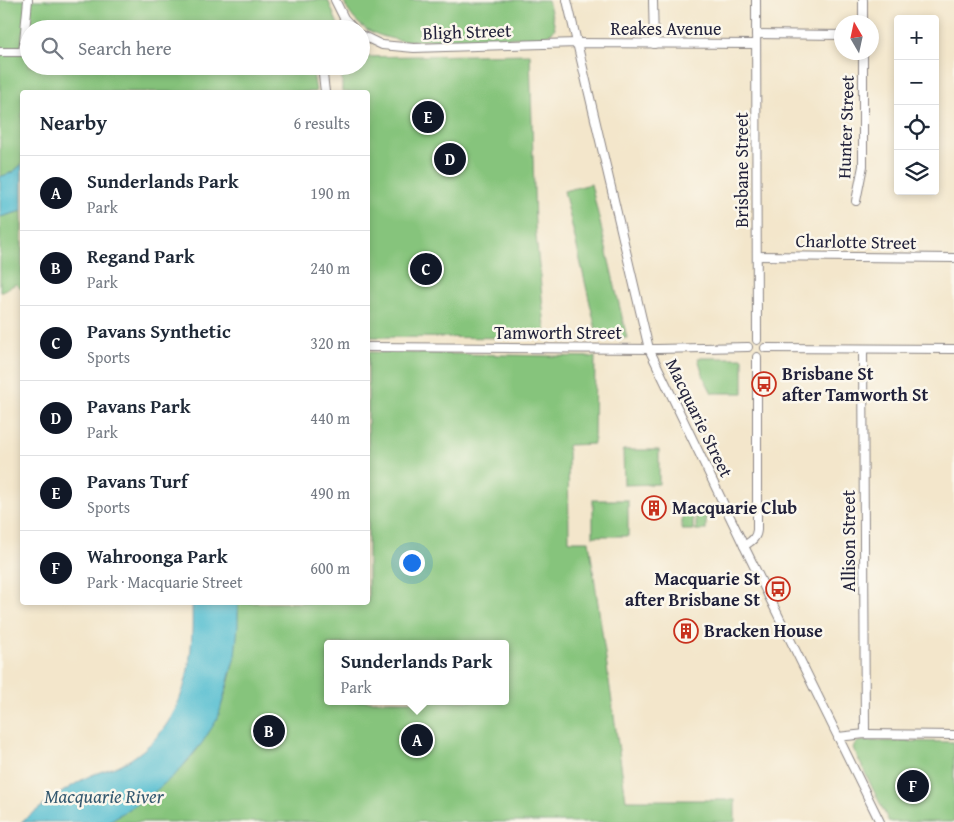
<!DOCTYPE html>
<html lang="en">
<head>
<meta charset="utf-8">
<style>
	body { margin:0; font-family:"Gentium Book Plus",serif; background:#f2f2f3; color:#1f2937 }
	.controls { position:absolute; right:15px; top:15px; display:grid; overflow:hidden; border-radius:5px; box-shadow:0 2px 8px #0003 }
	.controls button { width:45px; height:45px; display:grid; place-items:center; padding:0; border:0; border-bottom:1px solid #e0e1e3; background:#fff; color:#1f2937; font:25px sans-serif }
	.compass { position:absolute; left:834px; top:15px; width:45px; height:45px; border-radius:50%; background:#fff; box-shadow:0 2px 8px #0003; rotate:351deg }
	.you { position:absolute; left:411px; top:562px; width:18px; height:18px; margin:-12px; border:4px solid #fff; border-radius:50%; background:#1a73e8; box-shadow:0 0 0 8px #1a73e833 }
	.badge { display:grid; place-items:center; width:32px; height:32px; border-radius:50%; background:#111827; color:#fff; font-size:16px; font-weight:700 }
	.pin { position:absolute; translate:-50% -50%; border:2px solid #fff; box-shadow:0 1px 5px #0006 }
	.popup { position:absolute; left:324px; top:640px; width:185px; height:65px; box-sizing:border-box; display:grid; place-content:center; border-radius:5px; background:#fff; filter:drop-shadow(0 1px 4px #0005); font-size:16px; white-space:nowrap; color:#747a83 }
	.popup b { font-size:19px; color:#1f2937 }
	.popup::after { content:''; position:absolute; left:50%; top:100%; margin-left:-10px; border:10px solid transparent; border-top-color:#fff }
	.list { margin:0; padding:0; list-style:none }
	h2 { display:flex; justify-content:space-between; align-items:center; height:65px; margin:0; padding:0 20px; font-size:21px }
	h2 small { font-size:16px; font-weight:400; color:#747a83 }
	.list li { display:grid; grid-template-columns:32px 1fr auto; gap:15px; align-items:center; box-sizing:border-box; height:75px; padding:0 20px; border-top:1px solid #e0e1e3 }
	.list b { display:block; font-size:19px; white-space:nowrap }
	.list p { margin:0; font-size:16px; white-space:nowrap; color:#747a83 }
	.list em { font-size:16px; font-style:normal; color:#747a83 }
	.icon { flex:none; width:28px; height:28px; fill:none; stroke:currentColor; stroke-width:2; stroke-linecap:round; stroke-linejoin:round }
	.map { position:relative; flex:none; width:954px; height:822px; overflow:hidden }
	.search { position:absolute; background:#fff; box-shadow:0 2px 8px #0003; left:20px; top:20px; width:350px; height:55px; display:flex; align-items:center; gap:12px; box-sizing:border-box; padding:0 18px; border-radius:28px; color:#747a83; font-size:19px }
	.panel { position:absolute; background:#fff; box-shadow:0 2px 8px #0003; left:20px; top:90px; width:350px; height:515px; border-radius:5px }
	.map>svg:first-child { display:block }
	.green { fill:#86c47c; stroke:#54735c; fill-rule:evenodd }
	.water { fill:#53bdd0; stroke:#3a7086 }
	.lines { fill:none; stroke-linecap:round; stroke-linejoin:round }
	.minor-casing { stroke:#8a8483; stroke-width:10 }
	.minor { stroke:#fff; stroke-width:8 }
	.labels { text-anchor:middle; stroke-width:5; stroke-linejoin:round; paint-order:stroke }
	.street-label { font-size:18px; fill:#22223b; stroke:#fbf7ec }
	.poi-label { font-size:18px; font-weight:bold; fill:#22223b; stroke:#fbf7ec; text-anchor:start }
	.water-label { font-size:19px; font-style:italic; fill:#33586f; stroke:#fbf7ec }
</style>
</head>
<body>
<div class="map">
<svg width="954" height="822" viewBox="0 0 954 822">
	<rect width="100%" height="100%" fill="#fbf7ec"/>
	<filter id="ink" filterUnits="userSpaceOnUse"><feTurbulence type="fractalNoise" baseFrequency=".02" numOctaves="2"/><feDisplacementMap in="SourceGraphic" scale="10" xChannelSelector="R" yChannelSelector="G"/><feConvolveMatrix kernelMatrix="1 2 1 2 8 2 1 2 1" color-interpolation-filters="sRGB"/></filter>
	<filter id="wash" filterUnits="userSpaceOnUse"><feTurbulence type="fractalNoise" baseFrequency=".0096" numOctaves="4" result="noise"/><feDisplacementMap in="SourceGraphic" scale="20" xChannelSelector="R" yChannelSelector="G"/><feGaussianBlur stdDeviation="1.12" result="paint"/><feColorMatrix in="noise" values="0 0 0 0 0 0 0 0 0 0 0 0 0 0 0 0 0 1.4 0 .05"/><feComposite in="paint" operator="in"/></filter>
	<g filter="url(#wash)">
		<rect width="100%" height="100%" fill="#f3e6cb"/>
		<g class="green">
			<path d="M 0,0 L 328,0 L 338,25 L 334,29 L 29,29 L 29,66 L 312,66 L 316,92 L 22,92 L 22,164 L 13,172 L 0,177 Z"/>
			<path d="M 343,0 L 548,0 L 555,28 L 551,33 L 544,37 L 404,41 C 375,36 355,29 343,0 Z"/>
			<path d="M 530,54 L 535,225 L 546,338 L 368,337 L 368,92 L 342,92 L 342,66 L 361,66 L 361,57 Z"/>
			<path d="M 591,184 L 627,338 L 598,338 L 564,191 Z"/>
			<path d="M 22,211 L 22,290 L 16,284 L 0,292 L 0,217 Z"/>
			<path d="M 368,352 L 595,357 L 594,444 L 568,445 L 569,541 L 589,541 L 626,800 L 735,800 L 735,822 L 108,822 C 132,807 156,792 176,773 C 224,729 238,665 238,603 L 368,602 ZM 328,644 L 506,644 L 506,701 L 328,701 Z"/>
			<path d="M 698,358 L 743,358 L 743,393 L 712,393 L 704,378 Z"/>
			<path d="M 623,450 L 659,450 L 659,484 L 624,485 Z"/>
			<rect x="593" y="500" width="35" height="36"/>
			<rect x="682" y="508" width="11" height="22"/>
			<rect x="696" y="508" width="10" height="22"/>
			<path d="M 861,741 L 954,742 L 954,822 L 889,822 L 853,748 L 856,743 Z"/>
		</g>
		<g class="water">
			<path d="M 22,164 L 22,211 L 0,217 L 0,177 L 13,172 Z"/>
			<path d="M 192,603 L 238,603 L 238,626 L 235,656 L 218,718 L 202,743 L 178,772 L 152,794 L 108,822 L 21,822 C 40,808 59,793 80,781 C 94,772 111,770 126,762 C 185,727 194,666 192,603 Z"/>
		</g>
	</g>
	<g filter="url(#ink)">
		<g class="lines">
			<g class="minor-casing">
				<g id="minor">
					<path d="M 335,0 L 344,18 L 354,29"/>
					<path d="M 567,0 L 649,349 L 744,546 L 880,822"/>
					<path d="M 653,0 L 654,44"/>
					<path d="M 756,0 L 757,340"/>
					<path d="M 863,22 L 863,0"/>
					<path d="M 756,34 L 842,35"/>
					<path d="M 361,35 L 382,45 L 414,48 L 577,43 L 756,44"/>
					<path d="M 0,52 L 29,52"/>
					<path d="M 23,52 L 28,0"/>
					<path d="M 322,66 L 325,92"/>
					<path d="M 856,201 L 863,166 L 863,52"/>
					<path d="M 757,256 L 954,258"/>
					<path d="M 368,347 L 657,349 L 748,347"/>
					<path d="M 765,348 L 954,349"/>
					<path d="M 863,349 L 865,734"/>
					<path d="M 744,546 C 751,541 756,539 757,530 L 757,357"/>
					<path d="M 838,737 L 865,734 L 954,735"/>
				</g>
			</g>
			<use href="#minor" class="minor"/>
		</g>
	</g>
	<defs>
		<g id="bus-ring" transform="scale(1.25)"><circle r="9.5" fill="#fbf7ec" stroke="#c8321e" stroke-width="1.5"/><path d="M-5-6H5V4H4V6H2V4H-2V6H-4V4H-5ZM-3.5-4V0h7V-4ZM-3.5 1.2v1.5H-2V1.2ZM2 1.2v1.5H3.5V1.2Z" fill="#c8321e"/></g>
		<g id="building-ring" transform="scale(1.25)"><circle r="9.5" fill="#fbf7ec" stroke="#c8321e" stroke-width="1.5"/><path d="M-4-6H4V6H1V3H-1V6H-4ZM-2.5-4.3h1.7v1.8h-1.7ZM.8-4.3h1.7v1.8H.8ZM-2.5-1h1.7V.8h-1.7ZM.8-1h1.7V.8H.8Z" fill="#c8321e"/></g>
	</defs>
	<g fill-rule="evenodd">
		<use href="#bus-ring" x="764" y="384"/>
		<use href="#building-ring" x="654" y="508"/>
		<use href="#bus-ring" x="778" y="589"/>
		<use href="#building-ring" x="686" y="631"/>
	</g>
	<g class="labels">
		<g class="street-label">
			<text x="666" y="35">Reakes Avenue</text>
			<text transform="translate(467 32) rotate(-2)" y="6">Bligh Street</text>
			<text transform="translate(846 127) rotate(-88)" y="6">Hunter Street</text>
			<text transform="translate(742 170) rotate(-90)" y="6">Brisbane Street</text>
			<text transform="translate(856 242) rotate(1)" y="6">Charlotte Street</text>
			<text x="558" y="339">Tamworth Street</text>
			<text transform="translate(699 418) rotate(64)" y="6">Macquarie Street</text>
			<text transform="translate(849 541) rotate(-90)" y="6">Allison Street</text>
		</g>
		<g class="poi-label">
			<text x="782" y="380">Brisbane St<tspan x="782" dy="21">after Tamworth St</tspan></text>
			<text x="672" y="514">Macquarie Club</text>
			<text x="760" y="585" text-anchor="end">Macquarie St<tspan x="760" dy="21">after Brisbane St</tspan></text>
			<text x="704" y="637">Bracken House</text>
		</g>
		<g class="water-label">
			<text x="104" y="803">Macquarie River</text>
		</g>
	</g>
</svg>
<div class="controls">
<button>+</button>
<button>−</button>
<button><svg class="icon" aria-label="locate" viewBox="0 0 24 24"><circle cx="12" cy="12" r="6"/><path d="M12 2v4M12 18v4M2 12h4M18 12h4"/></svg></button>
<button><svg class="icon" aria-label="layers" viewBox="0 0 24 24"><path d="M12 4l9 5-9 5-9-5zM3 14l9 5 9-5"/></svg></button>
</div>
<svg class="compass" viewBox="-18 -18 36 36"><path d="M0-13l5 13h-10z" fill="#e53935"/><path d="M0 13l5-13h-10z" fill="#747a83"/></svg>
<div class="you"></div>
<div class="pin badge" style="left:417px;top:740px">A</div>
<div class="popup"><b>Sunderlands Park</b>Park</div>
<div class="pin badge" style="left:269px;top:731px">B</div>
<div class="pin badge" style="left:426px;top:269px">C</div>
<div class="pin badge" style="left:450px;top:159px">D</div>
<div class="pin badge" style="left:428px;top:117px">E</div>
<div class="pin badge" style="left:913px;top:786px">F</div>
<div class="search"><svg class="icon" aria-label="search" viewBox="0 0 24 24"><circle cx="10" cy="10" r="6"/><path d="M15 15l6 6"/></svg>Search here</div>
<section class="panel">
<h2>Nearby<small>6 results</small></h2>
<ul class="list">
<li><span class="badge">A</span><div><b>Sunderlands Park</b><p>Park</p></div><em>190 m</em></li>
<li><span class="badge">B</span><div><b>Regand Park</b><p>Park</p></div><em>240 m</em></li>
<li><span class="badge">C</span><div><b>Pavans Synthetic</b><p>Sports</p></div><em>320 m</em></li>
<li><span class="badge">D</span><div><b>Pavans Park</b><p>Park</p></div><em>440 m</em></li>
<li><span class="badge">E</span><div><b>Pavans Turf</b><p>Sports</p></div><em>490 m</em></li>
<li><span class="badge">F</span><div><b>Wahroonga Park</b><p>Park · Macquarie Street</p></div><em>600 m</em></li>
</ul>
</section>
</div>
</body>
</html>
